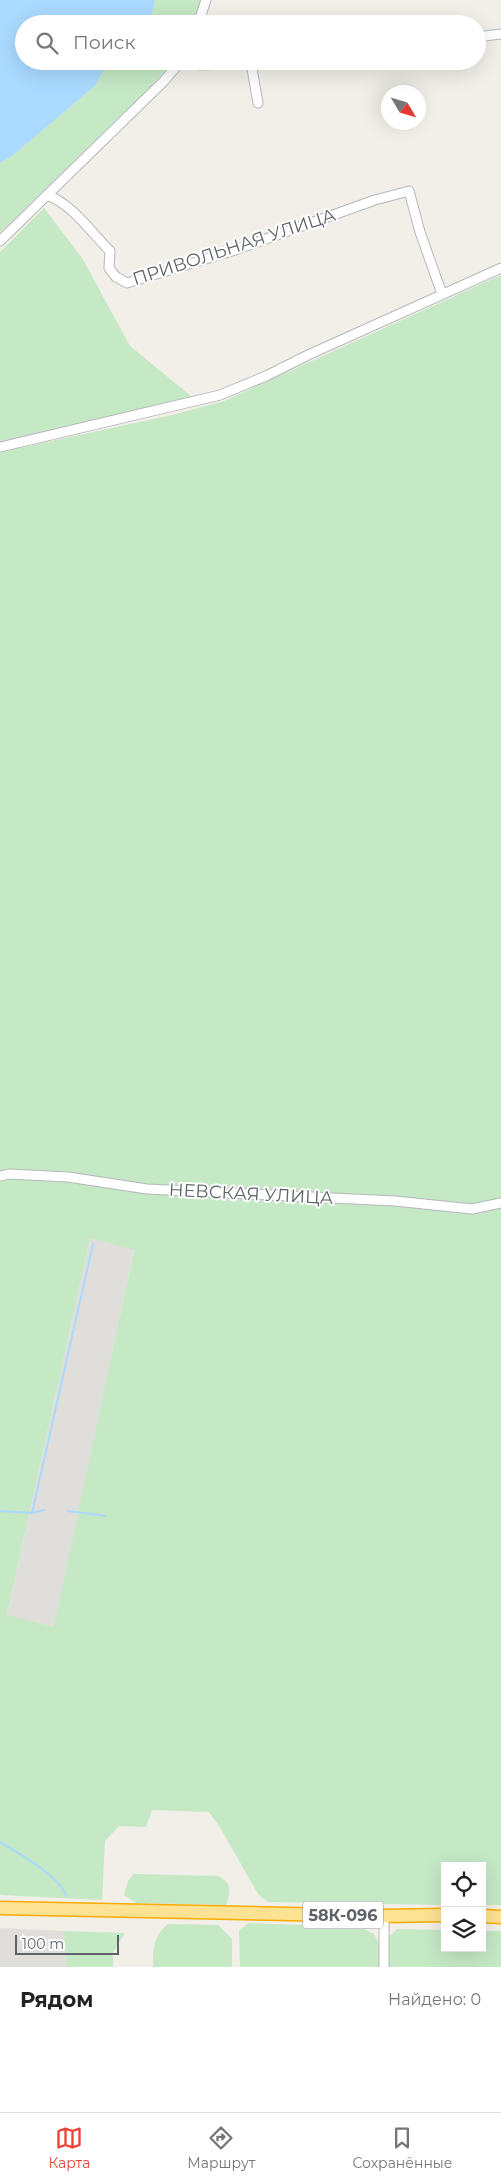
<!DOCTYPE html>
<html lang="ru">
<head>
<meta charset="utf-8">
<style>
	body { margin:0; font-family:Montserrat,sans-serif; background:#f6f6f6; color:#222 }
	.controls { position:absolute; right:15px; bottom:15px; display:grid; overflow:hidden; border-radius:0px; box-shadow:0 5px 20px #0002 }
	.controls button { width:45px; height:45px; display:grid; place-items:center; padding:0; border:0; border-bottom:1px solid #e0e0e0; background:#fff; color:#222; font:25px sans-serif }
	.compass { position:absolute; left:381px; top:85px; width:45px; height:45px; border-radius:50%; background:#fff; box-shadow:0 5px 20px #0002; rotate:128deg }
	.scale { position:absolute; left:15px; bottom:12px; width:104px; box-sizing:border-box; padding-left:5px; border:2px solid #5f6368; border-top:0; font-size:14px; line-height:18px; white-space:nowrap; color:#5f6368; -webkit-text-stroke:4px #fff; paint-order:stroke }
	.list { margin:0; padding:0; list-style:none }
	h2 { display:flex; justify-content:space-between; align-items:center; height:65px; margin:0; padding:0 20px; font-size:21px }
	h2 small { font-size:16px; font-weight:400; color:#767676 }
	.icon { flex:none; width:28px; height:28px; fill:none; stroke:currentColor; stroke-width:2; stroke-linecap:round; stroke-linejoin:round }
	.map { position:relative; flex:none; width:501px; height:1967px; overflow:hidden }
	.search { position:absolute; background:#fff; box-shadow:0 5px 20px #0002; left:15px; right:15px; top:15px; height:55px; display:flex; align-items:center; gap:12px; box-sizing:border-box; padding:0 18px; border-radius:28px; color:#767676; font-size:19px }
	.sheet { height:145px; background:#fff }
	nav { display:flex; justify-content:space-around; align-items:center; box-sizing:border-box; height:70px; border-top:1px solid #e0e0e0; background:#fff; font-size:14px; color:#767676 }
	nav a { display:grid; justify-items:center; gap:2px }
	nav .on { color:#ea4335 }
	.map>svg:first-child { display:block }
	.industrial { fill:#e0deda }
	.green { fill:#c5e8c5; fill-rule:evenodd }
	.water { fill:#aadaff }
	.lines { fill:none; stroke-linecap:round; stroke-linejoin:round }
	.stream { stroke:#aadaff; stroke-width:2 }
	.minor-casing { stroke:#b5b8bc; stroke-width:11 }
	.highway-casing { stroke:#f9ab00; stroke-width:15 }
	.minor { stroke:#fff; stroke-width:9 }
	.highway { stroke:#fde293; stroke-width:12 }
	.labels { text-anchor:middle; stroke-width:4; stroke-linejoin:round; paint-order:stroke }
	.shield { fill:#fff; stroke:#8f9295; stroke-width:1 }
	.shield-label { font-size:16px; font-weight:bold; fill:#5f6368 }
	.street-label { font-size:18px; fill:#5f6368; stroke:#fff }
</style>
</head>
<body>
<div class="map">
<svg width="501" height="1967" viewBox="0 0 501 1967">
	<rect width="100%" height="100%" fill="#f1efe8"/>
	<g class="industrial">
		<path d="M 90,1238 L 134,1249 L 55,1627 L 7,1616 Z"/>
		<path d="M 0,1928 L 64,1931 L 67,1967 L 0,1967 Z"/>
	</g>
	<g class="green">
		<path d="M 155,0 L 202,0 L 195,24 L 145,24 L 152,14 Z"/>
		<path d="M 112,61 L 174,61 L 149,88 L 0,233 L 0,163 L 12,156 L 95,86 L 105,68 Z"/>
		<path d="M 44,208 L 82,258 L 130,346 L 192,397 L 0,441 L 0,252 Z"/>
		<path d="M 501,275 L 501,1905 L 482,1905 L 482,1866 L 445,1866 L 445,1905 L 268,1902 L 258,1894 L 221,1829 L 209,1812 L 152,1810 L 146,1827 L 119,1826 L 105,1841 L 102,1900 L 0,1895 L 0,452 L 172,415 L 224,401 ZM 90,1238 L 134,1250 L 54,1627 L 7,1615 Z"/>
		<path d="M 134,1874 L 218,1876 C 232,1883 231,1891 226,1905 L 136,1903 L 124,1895 L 128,1881 Z"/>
		<path d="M 249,1923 L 360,1927 L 374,1934 L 380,1946 L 397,1929 L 445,1930 L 445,1948 L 482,1948 L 482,1931 L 501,1931 L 501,1967 L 240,1967 L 239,1930 Z"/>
		<path d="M 168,1924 L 218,1925 L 232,1939 L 232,1967 L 153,1967 C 153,1949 153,1936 168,1924 Z"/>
		<path d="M 64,1931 L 125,1933 L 113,1953 L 113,1967 L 67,1967 Z"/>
	</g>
	<path class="water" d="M 0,0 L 155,0 L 152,14 L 144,24 L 24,24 L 24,61 L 112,61 L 105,68 L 95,86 L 12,156 L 0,163 Z"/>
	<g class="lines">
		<g class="stream">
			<path d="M 0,1511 L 32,1513 L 44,1510"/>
			<path d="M 68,1511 L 106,1516"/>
			<path d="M 32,1513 L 93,1244"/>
			<path d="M 0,1842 C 19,1854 59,1875 66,1896"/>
		</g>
		<g class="minor-casing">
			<g id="minor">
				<path d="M 198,24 L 206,0"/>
				<path d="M 477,37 L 501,34"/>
				<path d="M 194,61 L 200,65 L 315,61"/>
				<path d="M 251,63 L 258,103"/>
				<path d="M 47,195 C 72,204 91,232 110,251 L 109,268 L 116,277 L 127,283 L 235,250 L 375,200 L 409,191 L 420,232 L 442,294"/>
				<path d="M 0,241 L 163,82 L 181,61"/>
				<path d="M 0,447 L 220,395 L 266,376 L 308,355 L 501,268"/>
				<path d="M 0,1176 L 9,1174 L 68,1177 L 147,1189 L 395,1201 L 472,1209 L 501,1203"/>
				<path d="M 384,1916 L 384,1967"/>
			</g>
		</g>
		<g class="highway-casing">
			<g id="highway">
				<path d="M 0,1908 L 384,1916 L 445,1915"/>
				<path d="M 482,1916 L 501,1917"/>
			</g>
		</g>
		<use href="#minor" class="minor"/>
		<use href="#highway" class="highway"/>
	</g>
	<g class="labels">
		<rect class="shield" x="303" y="1901.5" width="80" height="27" rx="4"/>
		<g class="shield-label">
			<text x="343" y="1921">58К-096</text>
		</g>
		<g class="street-label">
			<text transform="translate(234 247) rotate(-18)" y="6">ПРИВОЛЬНАЯ УЛИЦА</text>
			<text transform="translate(251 1194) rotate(3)" y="6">НЕВСКАЯ УЛИЦА</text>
		</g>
	</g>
</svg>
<div class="controls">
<button><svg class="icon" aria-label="locate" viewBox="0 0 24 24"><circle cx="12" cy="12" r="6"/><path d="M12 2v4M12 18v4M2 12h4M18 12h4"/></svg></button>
<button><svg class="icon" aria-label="layers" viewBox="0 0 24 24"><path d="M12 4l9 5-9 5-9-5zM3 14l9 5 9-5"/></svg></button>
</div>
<svg class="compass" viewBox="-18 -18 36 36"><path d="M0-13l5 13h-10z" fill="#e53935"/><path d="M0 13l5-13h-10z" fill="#767676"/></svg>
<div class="scale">100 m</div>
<div class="search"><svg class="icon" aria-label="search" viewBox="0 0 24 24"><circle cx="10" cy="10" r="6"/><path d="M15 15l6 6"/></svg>Поиск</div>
</div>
<section class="sheet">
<h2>Рядом<small>Найдено: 0</small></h2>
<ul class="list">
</ul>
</section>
<nav>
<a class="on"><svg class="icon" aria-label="map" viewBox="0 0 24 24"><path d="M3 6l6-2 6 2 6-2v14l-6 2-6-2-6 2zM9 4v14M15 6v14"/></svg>Карта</a>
<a><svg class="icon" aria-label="directions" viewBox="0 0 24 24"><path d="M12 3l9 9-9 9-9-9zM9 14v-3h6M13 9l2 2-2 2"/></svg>Маршрут</a>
<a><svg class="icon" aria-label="saved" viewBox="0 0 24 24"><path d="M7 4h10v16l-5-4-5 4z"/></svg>Сохранённые</a>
</nav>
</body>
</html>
